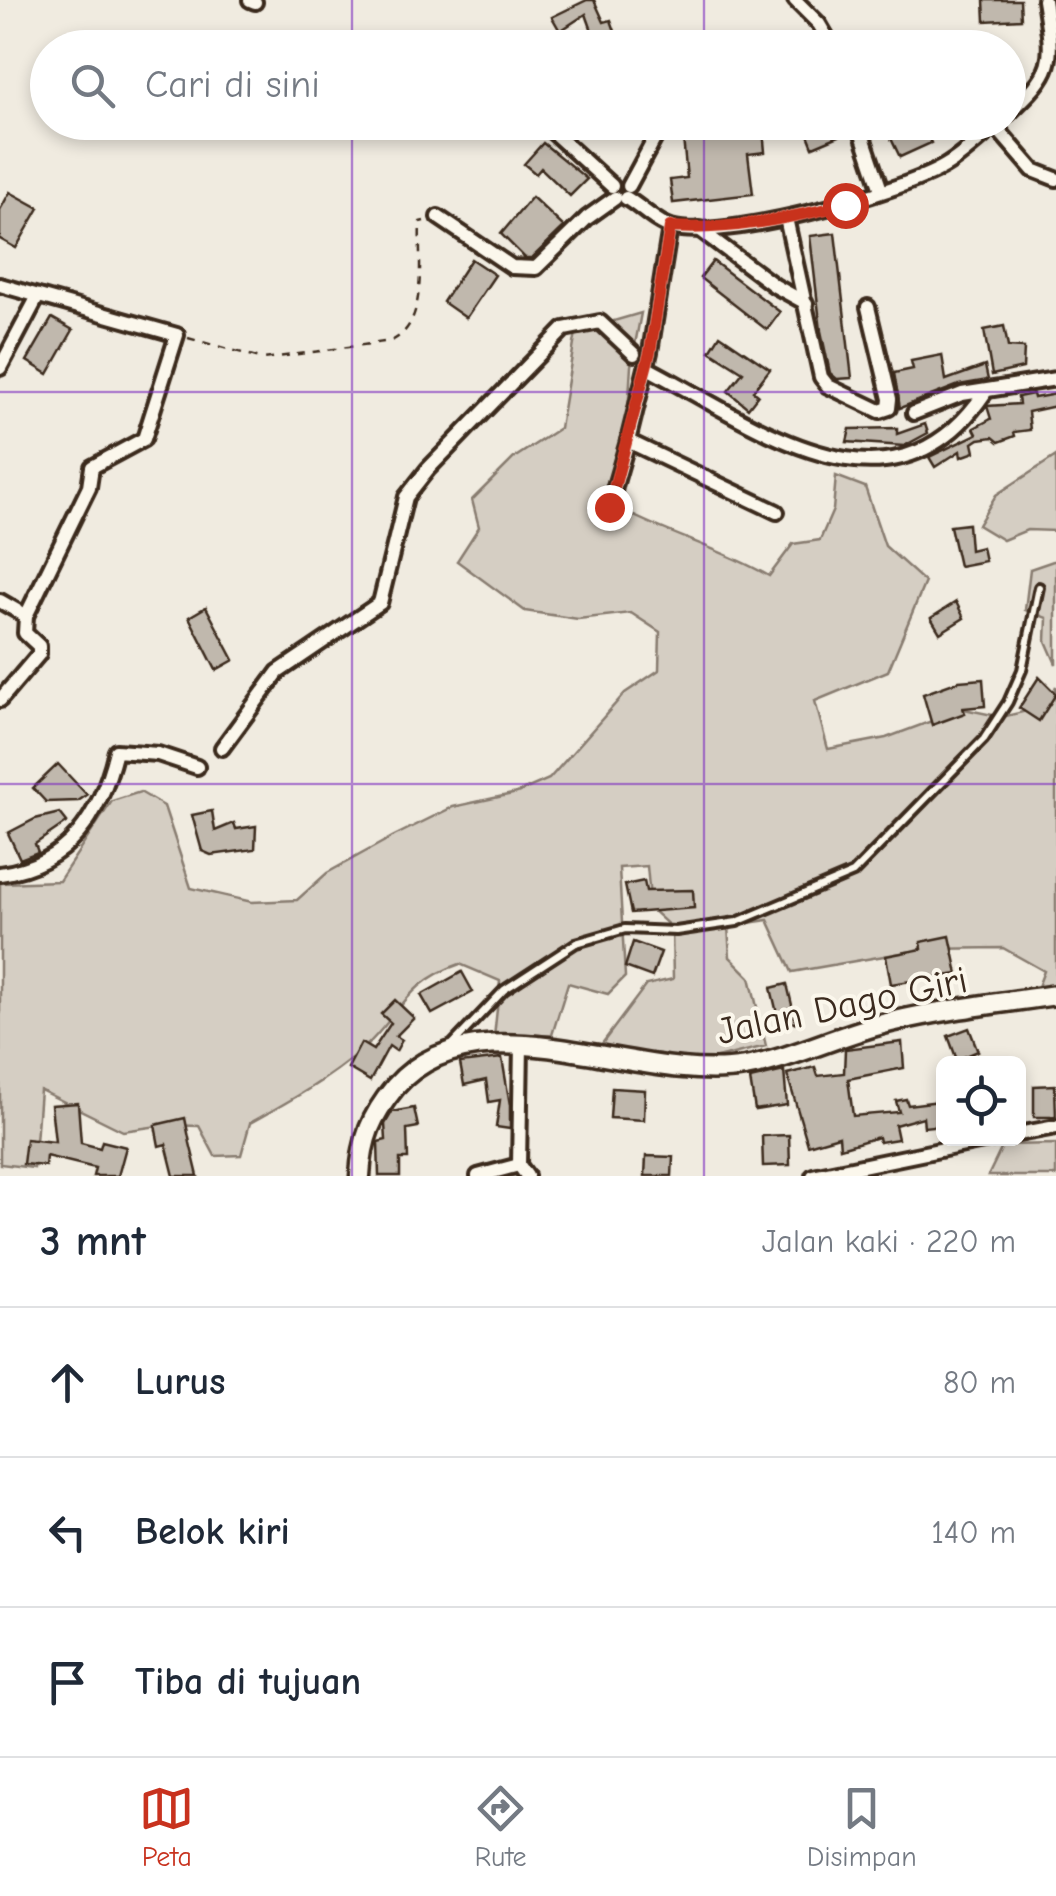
<!DOCTYPE html>
<html lang="id">
<head>
<meta charset="utf-8">
<style>
	body { margin:0; font-family:"Comic Neue",sans-serif; background:#f6f6f7; color:#1f2937 }
	.controls { position:absolute; right:30px; bottom:30px; display:grid; overflow:hidden; border-radius:15px; box-shadow:0 5px 15px #0003 }
	.controls button { width:90px; height:90px; display:grid; place-items:center; padding:0; border:0; border-bottom:2px solid #e0e1e3; background:#fff; color:#1f2937; font:50px sans-serif }
	.stop { position:absolute; width:30px; height:30px; margin:-22px; border:8px solid #c8321e; border-radius:50%; background:#fff }
	.stop.end { background:#c8321e; border-color:#fff; box-shadow:0 2px 10px #0008 }
	.list { margin:0; padding:0; list-style:none }
	h2 { display:flex; justify-content:space-between; align-items:center; height:130px; margin:0; padding:0 40px; font-size:42px }
	h2 small { font-size:32px; font-weight:400; color:#747a83 }
	.list li { display:grid; grid-template-columns:65px 1fr auto; gap:30px; align-items:center; box-sizing:border-box; height:150px; padding:0 40px; border-top:2px solid #e0e1e3 }
	.list b { display:block; font-size:38px; white-space:nowrap }
	.list em { font-size:32px; font-style:normal; color:#747a83 }
	.icon { flex:none; width:55px; height:55px; fill:none; stroke:currentColor; stroke-width:2; stroke-linecap:round; stroke-linejoin:round }
	.map { position:relative; flex:none; width:1056px; height:1176px; overflow:hidden }
	.search { position:absolute; background:#fff; box-shadow:0 5px 15px #0003; left:30px; right:30px; top:30px; height:110px; display:flex; align-items:center; gap:25px; box-sizing:border-box; padding:0 35px; border-radius:55px; color:#747a83; font-size:38px }
	.sheet { height:580px; background:#fff }
	nav { display:flex; justify-content:space-around; align-items:center; box-sizing:border-box; height:140px; border-top:2px solid #e0e1e3; background:#fff; font-size:28px; color:#747a83 }
	nav a { display:grid; justify-items:center; gap:5px }
	nav .on { color:#c8321e }
	.map>svg:first-child { display:block }
	.green { fill:#d5cec3; stroke:#887c70; stroke-width:2.5 }
	.building { fill:#c0b8ad; stroke:#3b2a1e; stroke-width:2.5 }
	.lines { fill:none; stroke-linecap:round; stroke-linejoin:round }
	.service-casing { stroke:#3b2a1e; stroke-width:14 }
	.minor-casing { stroke:#3b2a1e; stroke-width:20 }
	.secondary-casing { stroke:#3b2a1e; stroke-width:25 }
	.path { stroke:#3b2a1e; stroke-width:2.5; stroke-dasharray:8 8; stroke-linecap:butt }
	.service { stroke:#fbf7ec; stroke-width:6 }
	.minor { stroke:#fbf7ec; stroke-width:12 }
	.secondary { stroke:#fbf7ec; stroke-width:18 }
	.route { stroke:#c8321e; stroke-width:12 }
	.grid { fill:none; stroke:#7b2cbf; stroke-width:2.5; stroke-opacity:0.55 }
	.labels { text-anchor:middle; stroke-width:8; stroke-linejoin:round; paint-order:stroke }
	.street-label { font-size:38px; fill:#3b2a1e; stroke:#fbf7ec }
</style>
</head>
<body>
<div class="map">
<svg width="1056" height="1176" viewBox="0 0 1056 1176">
	<rect width="100%" height="100%" fill="#f0ebe0"/>
	<filter id="ink" filterUnits="userSpaceOnUse"><feTurbulence type="fractalNoise" baseFrequency=".01" numOctaves="2"/><feDisplacementMap in="SourceGraphic" scale="20" xChannelSelector="R" yChannelSelector="G"/><feConvolveMatrix kernelMatrix="1 2 1 2 8 2 1 2 1" color-interpolation-filters="sRGB"/></filter>
	<g filter="url(#ink)">
		<g class="green">
			<path d="M 641,313 L 631,366 L 622,510 C 670,535 722,549 769,576 L 793,544 L 820,540 L 833,510 L 836,476 L 865,487 L 885,546 L 925,582 L 888,671 L 815,701 L 828,749 L 886,738 L 964,709 L 1002,717 L 1048,706 L 1056,686 L 1056,994 L 1034,997 L 1044,971 L 1003,948 L 924,949 L 792,972 L 768,920 L 728,926 L 730,957 L 750,977 L 766,1046 L 704,1061 L 598,1049 L 646,985 L 673,979 L 672,928 L 651,909 L 647,866 L 619,868 L 625,977 L 608,994 L 568,983 L 552,1035 L 494,1037 L 500,981 L 460,964 C 406,982 401,1014 362,1050 C 329,1079 288,1102 250,1123 L 241,1155 L 215,1156 L 199,1126 L 165,1125 L 123,1131 L 40,1090 L 34,1168 L 0,1164 L 0,883 L 59,881 L 112,801 L 140,792 L 164,806 L 191,888 L 252,902 L 297,900 L 327,873 L 394,836 L 453,807 L 517,793 L 549,779 L 625,693 L 659,670 L 660,632 L 631,613 L 578,619 L 525,611 L 457,561 L 479,527 L 472,500 L 514,458 L 560,428 L 576,332 Z"/>
			<path d="M 1056,456 L 1056,531 L 1027,530 L 1003,540 L 978,525 L 996,495 Z"/>
			<path d="M 1056,560 L 1056,664 L 1046,641 L 1047,618 L 1025,610 L 1030,569 Z"/>
			<path d="M 1056,1144 L 1056,1176 L 988,1176 L 1003,1145 Z"/>
		</g>
		<g class="building">
			<path d="M 587,0 L 594,0 L 604,22 L 611,20 L 616,34 L 596,42 L 586,14 L 560,31 L 552,17 Z"/>
			<path d="M 984,0 L 1020,0 L 1021,19 L 985,21 Z"/>
			<path d="M 803,122 L 833,122 L 839,136 L 813,147 Z"/>
			<path d="M 883,122 L 921,122 L 931,143 L 900,157 Z"/>
			<path d="M 763,129 L 765,152 L 748,154 L 753,194 L 673,203 L 670,180 L 687,178 L 683,138 Z"/>
			<path d="M 543,143 L 587,179 L 570,196 L 541,168 L 536,174 L 524,164 Z"/>
			<path d="M 10,192 L 39,208 L 16,248 L 0,239 L 0,210 Z"/>
			<path d="M 532,197 L 564,227 L 532,258 L 525,258 L 501,234 Z"/>
			<path d="M 835,233 L 852,378 L 837,379 L 830,373 L 821,331 L 810,236 Z"/>
			<path d="M 471,259 L 495,275 L 466,318 L 443,302 Z"/>
			<path d="M 713,261 L 780,312 L 767,330 L 700,278 Z"/>
			<path d="M 52,318 L 73,330 L 48,374 L 27,361 Z"/>
			<path d="M 1004,326 L 1008,347 L 1024,348 L 1023,368 L 992,375 L 984,330 Z"/>
			<path d="M 720,335 L 770,369 L 753,391 L 758,395 L 748,408 L 728,391 L 743,372 L 710,351 Z"/>
			<path d="M 942,355 L 946,380 L 985,366 L 988,380 L 959,385 L 900,408 L 894,373 L 913,369 L 911,361 Z"/>
			<path d="M 1033,394 L 1034,398 L 1056,394 L 1056,406 L 1028,412 L 1030,430 L 1014,432 L 1015,436 L 999,442 L 993,437 L 979,439 L 973,443 L 975,452 L 961,457 L 960,451 L 935,467 L 929,457 L 977,434 L 974,428 L 991,419 L 987,406 L 1019,404 L 1018,397 Z"/>
			<path d="M 925,424 L 928,433 L 904,446 L 847,442 L 850,429 L 897,428 L 897,434 Z"/>
			<path d="M 968,524 L 970,550 L 982,547 L 985,561 L 959,566 L 950,526 Z"/>
			<path d="M 956,602 L 964,618 L 940,633 L 931,618 Z"/>
			<path d="M 206,607 L 234,660 L 216,670 L 189,617 Z"/>
			<path d="M 1039,677 L 1056,694 L 1039,721 L 1019,708 Z"/>
			<path d="M 983,679 L 985,706 L 963,708 L 965,713 L 932,725 L 923,694 L 959,681 Z"/>
			<path d="M 58,764 L 87,795 L 78,801 L 46,802 L 33,788 Z"/>
			<path d="M 212,811 L 215,831 L 234,823 L 236,829 L 256,826 L 255,849 L 211,855 L 202,851 L 192,815 Z"/>
			<path d="M 60,813 L 67,822 L 35,844 L 38,852 L 20,859 L 8,833 L 35,819 Z"/>
			<path d="M 644,881 L 646,891 L 693,890 L 694,908 L 631,913 L 625,885 Z"/>
			<path d="M 950,936 L 958,974 L 891,984 L 886,956 L 922,949 L 921,942 Z"/>
			<path d="M 633,942 L 661,952 L 652,977 L 625,967 Z"/>
			<path d="M 462,972 L 473,992 L 432,1014 L 421,995 Z"/>
			<path d="M 787,984 L 796,1022 L 780,1026 L 771,988 Z"/>
			<path d="M 395,1000 L 414,1018 L 396,1036 L 402,1040 L 396,1051 L 389,1046 L 370,1081 L 348,1068 L 361,1043 L 373,1050 L 391,1023 L 381,1014 Z"/>
			<path d="M 969,1028 L 978,1051 L 957,1060 L 948,1036 Z"/>
			<path d="M 902,1042 L 904,1068 L 848,1079 L 853,1116 L 899,1112 L 896,1101 L 906,1099 L 908,1105 L 940,1101 L 943,1125 L 924,1127 L 923,1117 L 895,1125 L 898,1139 L 879,1142 L 878,1137 L 840,1148 L 839,1136 L 808,1145 L 787,1074 L 815,1067 L 818,1076 L 844,1073 L 845,1049 Z"/>
			<path d="M 502,1058 L 510,1105 L 510,1129 L 496,1127 L 500,1100 L 489,1102 L 486,1080 L 464,1085 L 460,1063 Z"/>
			<path d="M 784,1071 L 787,1105 L 755,1110 L 750,1079 Z"/>
			<path d="M 1055,1085 L 1056,1117 L 1034,1117 L 1034,1086 Z"/>
			<path d="M 612,1088 L 645,1090 L 644,1120 L 610,1118 Z"/>
			<path d="M 78,1103 L 81,1143 L 100,1148 L 102,1141 L 126,1147 L 118,1176 L 93,1176 L 95,1168 L 46,1156 L 45,1166 L 23,1164 L 26,1139 L 55,1142 L 51,1105 Z"/>
			<path d="M 414,1108 L 418,1127 L 407,1129 L 408,1159 L 400,1159 L 400,1176 L 379,1176 L 378,1142 L 386,1140 L 385,1124 L 392,1112 Z"/>
			<path d="M 185,1118 L 190,1143 L 198,1176 L 174,1176 L 166,1144 L 159,1146 L 155,1125 Z"/>
			<path d="M 789,1135 L 790,1165 L 763,1166 L 762,1136 Z"/>
			<path d="M 646,1156 L 673,1157 L 672,1176 L 645,1176 Z"/>
		</g>
		<g class="lines">
			<g class="service-casing">
				<path id="service" d="M 448,1049 L 504,990 L 576,943 L 625,929 L 676,931 L 737,922 L 853,873 L 984,739 L 1008,702 L 1022,670 L 1039,587"/>
			</g>
			<g class="minor-casing">
				<g id="minor">
					<path d="M 250,0 L 255,2"/>
					<path d="M 795,0 L 819,24 L 833,48"/>
					<path d="M 1008,114 C 1056,69 1054,64 1044,0"/>
					<path d="M 542,122 L 612,186"/>
					<path d="M 858,122 L 881,190"/>
					<path d="M 995,126 L 1033,170 L 1056,179"/>
					<path d="M 629,186 L 663,123 L 670,122"/>
					<path d="M 626,198 C 640,206 656,223 671,227 C 721,242 900,193 945,166 C 964,155 982,137 999,122"/>
					<path d="M 438,217 L 512,267 L 536,268 L 587,218 L 615,198"/>
					<path d="M 786,218 L 821,377 L 828,386 L 880,411 L 889,408 L 890,399 L 868,307"/>
					<path d="M 670,227 L 650,352 L 628,441 L 777,512"/>
					<path d="M 699,229 L 775,286 L 806,303"/>
					<path d="M 0,285 L 177,335 L 144,439 L 92,467 L 89,487 L 26,616 L 25,633 L 39,646 L 39,654 L 0,700"/>
					<path d="M 0,368 L 37,298"/>
					<path d="M 649,369 C 755,424 890,531 984,394"/>
					<path d="M 914,413 L 962,394 L 1056,379"/>
					<path d="M 609,507 L 628,441"/>
					<path d="M 0,601 L 26,616"/>
					<path d="M 222,748 L 278,672 L 380,603 L 406,497 L 428,469 L 564,329 L 600,322 L 634,354"/>
					<path d="M 0,874 C 70,864 100,816 116,751 L 158,754 L 197,767"/>
					<path d="M 521,1044 L 519,1165 L 527,1176"/>
					<path d="M 1018,1134 L 1056,1127"/>
					<path d="M 478,1176 L 519,1165"/>
					<path d="M 813,1176 L 998,1138"/>
				</g>
			</g>
			<g class="secondary-casing">
				<path id="secondary" d="M 360,1176 C 362,1139 371,1116 395,1087 C 477,993 638,1086 745,1067 C 795,1058 842,1033 891,1022 C 945,1009 1001,1003 1056,995"/>
			</g>
			<path class="path" d="M 188,338 L 264,359 L 391,341 C 429,325 418,258 420,222 L 424,221"/>
			<use href="#service" class="service"/>
			<use href="#minor" class="minor"/>
			<use href="#secondary" class="secondary"/>
		</g>
	</g>
	<g class="lines" filter="url(#ink)">
		<path class="route" d="M 609,507 L 650,352 L 670,227 C 729,231 788,218 845,205"/>
	</g>
	<path class="grid" d="M 352,0 L 352,48M 704,0 L 704,48M 352,122 L 352,1176M 704,122 L 704,1176M 0,392 L 1056,392M 0,784 L 1056,784"/>
	<g class="labels">
		<g class="street-label">
			<text transform="translate(842 1005) rotate(-12)" y="13">Jalan Dago Giri</text>
		</g>
	</g>
</svg>
<div class="controls">
<button><svg class="icon" aria-label="locate" viewBox="0 0 24 24"><circle cx="12" cy="12" r="6"/><path d="M12 2v4M12 18v4M2 12h4M18 12h4"/></svg></button>
</div>
<div class="stop" style="left:845px;top:205px"></div>
<div class="stop end" style="left:609px;top:507px"></div>
<div class="search"><svg class="icon" aria-label="search" viewBox="0 0 24 24"><circle cx="10" cy="10" r="6"/><path d="M15 15l6 6"/></svg>Cari di sini</div>
</div>
<section class="sheet">
<h2>3 mnt<small>Jalan kaki · 220 m</small></h2>
<ul class="list">
<li><svg class="icon" aria-label="ahead" viewBox="0 0 24 24"><path d="M12 20V5M6 11l6-6 6 6"/></svg><div><b>Lurus</b></div><em>80 m</em></li>
<li><svg class="icon" aria-label="left" viewBox="0 0 24 24"><path d="M17 20v-9H6M10 6l-5 5 5 5"/></svg><div><b>Belok kiri</b></div><em>140 m</em></li>
<li><svg class="icon" aria-label="arrive" viewBox="0 0 24 24"><path d="M6 21V4h12l-3 4 3 4H6"/></svg><div><b>Tiba di tujuan</b></div></li>
</ul>
</section>
<nav>
<a class="on"><svg class="icon" aria-label="map" viewBox="0 0 24 24"><path d="M3 6l6-2 6 2 6-2v14l-6 2-6-2-6 2zM9 4v14M15 6v14"/></svg>Peta</a>
<a><svg class="icon" aria-label="directions" viewBox="0 0 24 24"><path d="M12 3l9 9-9 9-9-9zM9 14v-3h6M13 9l2 2-2 2"/></svg>Rute</a>
<a><svg class="icon" aria-label="saved" viewBox="0 0 24 24"><path d="M7 4h10v16l-5-4-5 4z"/></svg>Disimpan</a>
</nav>
</body>
</html>
